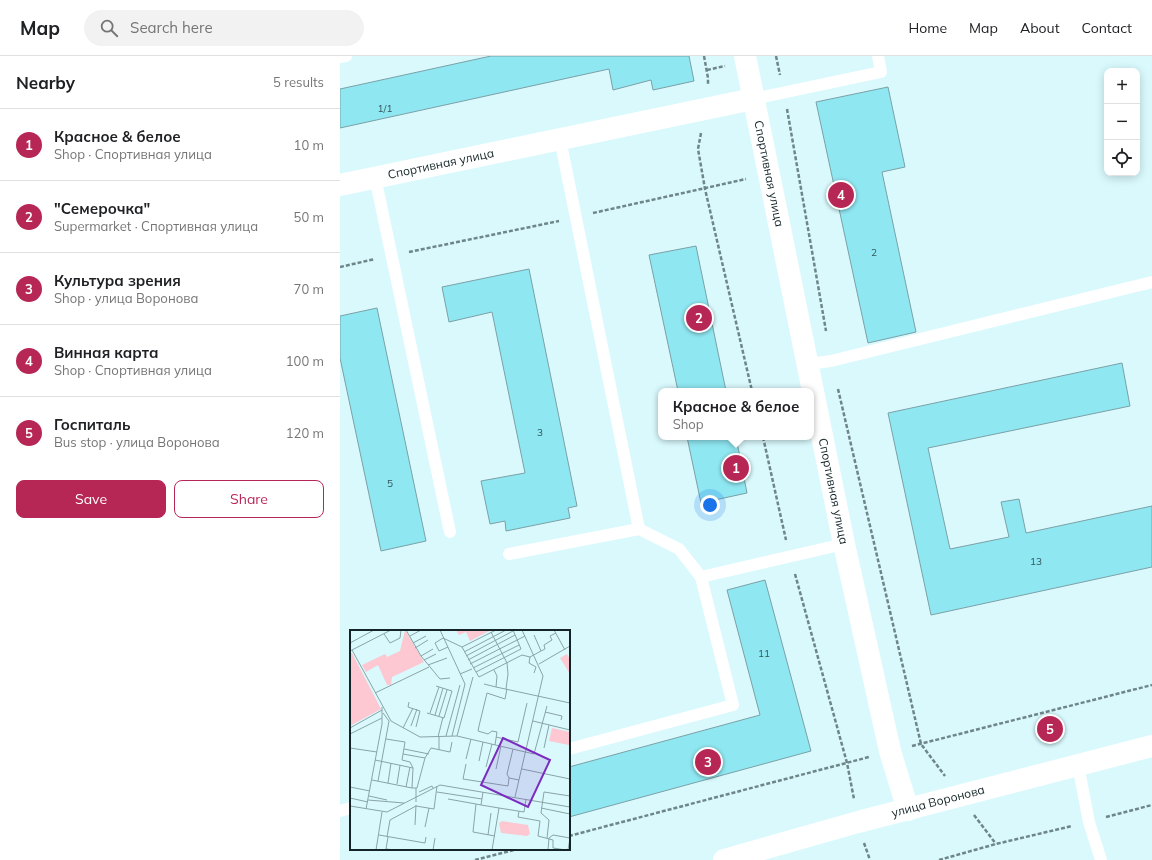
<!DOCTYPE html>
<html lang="en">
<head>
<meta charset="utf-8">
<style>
	body { margin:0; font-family:Mulish,sans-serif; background:#f2f2f2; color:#202124 }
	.controls { position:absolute; right:12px; top:12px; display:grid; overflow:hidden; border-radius:8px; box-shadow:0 2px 10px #0003 }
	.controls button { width:36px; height:36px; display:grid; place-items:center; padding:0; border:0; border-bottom:1px solid #e0e0e0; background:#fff; color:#202124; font:20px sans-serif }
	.you { position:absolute; left:370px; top:449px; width:14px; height:14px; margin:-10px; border:3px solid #fff; border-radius:50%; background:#1a73e8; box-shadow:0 0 0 6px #1a73e833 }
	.badge { display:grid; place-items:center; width:26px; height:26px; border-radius:50%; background:#b72756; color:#fff; font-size:13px; font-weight:700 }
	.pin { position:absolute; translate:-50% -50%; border:2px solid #fff; box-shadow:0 1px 4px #0006 }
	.popup { position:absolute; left:318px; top:332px; width:156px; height:52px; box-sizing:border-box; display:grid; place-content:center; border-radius:8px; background:#fff; filter:drop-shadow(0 1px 3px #0005); font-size:13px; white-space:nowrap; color:#757577 }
	.popup b { font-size:15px; color:#202124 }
	.popup::after { content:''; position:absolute; left:50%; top:100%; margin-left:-8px; border:8px solid transparent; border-top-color:#fff }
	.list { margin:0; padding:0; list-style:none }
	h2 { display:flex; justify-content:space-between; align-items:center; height:52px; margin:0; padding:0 16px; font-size:17px }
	h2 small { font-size:13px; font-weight:400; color:#757577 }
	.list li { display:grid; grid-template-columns:26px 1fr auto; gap:12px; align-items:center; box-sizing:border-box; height:72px; padding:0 16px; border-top:1px solid #e0e0e0 }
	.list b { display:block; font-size:15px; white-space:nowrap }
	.list p { margin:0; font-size:13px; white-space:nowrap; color:#757577 }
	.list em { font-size:13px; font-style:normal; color:#757577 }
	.actions { display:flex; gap:8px; padding:12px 16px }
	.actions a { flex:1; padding:9px 0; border:1px solid #b72756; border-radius:8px; text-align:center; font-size:14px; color:#b72756 }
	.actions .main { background:#b72756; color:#fff }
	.icon { flex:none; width:22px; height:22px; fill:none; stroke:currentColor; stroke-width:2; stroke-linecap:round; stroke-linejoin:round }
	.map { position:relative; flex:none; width:812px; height:804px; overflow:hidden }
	header { display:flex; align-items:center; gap:24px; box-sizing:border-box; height:56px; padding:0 20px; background:#fff; border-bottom:1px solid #e0e0e0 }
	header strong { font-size:19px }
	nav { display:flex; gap:22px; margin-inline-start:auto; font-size:14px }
	.search { width:280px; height:36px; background:#f2f2f2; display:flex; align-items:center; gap:10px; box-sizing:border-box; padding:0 14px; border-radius:22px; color:#757577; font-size:15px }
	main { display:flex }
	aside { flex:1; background:#fff }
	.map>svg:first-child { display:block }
	.building { fill:#8fe7f2; stroke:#7ba1a6 }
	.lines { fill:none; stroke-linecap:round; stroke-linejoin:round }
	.path { stroke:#6f8689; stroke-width:2.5; stroke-dasharray:4 2; stroke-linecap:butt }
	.lane { stroke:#fff; stroke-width:12 }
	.secondary { stroke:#fff; stroke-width:22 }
	.labels { text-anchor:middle; stroke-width:3; stroke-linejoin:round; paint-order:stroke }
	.number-label { font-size:10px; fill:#335559 }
	.street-label { font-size:12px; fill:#142426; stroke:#d9f9fd }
	.inset-road { fill:none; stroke:#8aa4a7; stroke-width:1 }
	.view { fill:#7b2cbf; fill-opacity:0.15; stroke:#7b2cbf; stroke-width:2 }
	.inset-edge { fill:none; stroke:#142426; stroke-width:2 }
</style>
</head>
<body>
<header>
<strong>Map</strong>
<div class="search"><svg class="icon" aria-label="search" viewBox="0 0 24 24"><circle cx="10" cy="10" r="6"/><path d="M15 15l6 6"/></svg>Search here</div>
<nav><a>Home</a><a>Map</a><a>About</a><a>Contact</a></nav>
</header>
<main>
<aside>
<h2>Nearby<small>5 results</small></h2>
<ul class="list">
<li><span class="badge">1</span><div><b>Красное &amp; белое</b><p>Shop · Спортивная улица</p></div><em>10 m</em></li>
<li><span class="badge">2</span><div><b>&quot;Семерочка&quot;</b><p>Supermarket · Спортивная улица</p></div><em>50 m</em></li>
<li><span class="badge">3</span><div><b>Культура зрения</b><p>Shop · улица Воронова</p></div><em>70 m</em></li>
<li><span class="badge">4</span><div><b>Винная карта</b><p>Shop · Спортивная улица</p></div><em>100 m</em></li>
<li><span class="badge">5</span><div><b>Госпиталь</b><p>Bus stop · улица Воронова</p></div><em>120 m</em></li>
</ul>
<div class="actions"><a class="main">Save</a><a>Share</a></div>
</aside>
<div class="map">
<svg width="812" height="804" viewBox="0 0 812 804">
	<rect width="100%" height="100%" fill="#d9f9fd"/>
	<g class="building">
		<path d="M 151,0 L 349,0 L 354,25 L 313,34 L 311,24 L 273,34 L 269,13 L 0,72 L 0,33 Z"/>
		<path d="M 548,31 L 565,111 L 542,116 L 576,276 L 528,287 L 476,46 Z"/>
		<path d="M 356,190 L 386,335 L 338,335 L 309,199 Z"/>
		<path d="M 189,213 L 237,450 L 228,452 L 230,462 L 166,475 L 165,465 L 150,468 L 141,425 L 185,417 L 152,256 L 109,266 L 102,231 Z"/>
		<path d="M 37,252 L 86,485 L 41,495 L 0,302 L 0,260 Z"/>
		<path d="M 782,307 L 790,350 L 588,392 L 610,493 L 669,481 L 661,446 L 679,443 L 686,477 L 812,450 L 812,511 L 591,559 L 548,357 Z"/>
		<path d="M 347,381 L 396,381 L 407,437 L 361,447 Z"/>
		<path d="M 425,524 L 471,695 L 229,761 L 229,711 L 420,659 L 387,534 Z"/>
	</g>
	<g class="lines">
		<g class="path">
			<path d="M 364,0 L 368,22 L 368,29"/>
			<path d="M 436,0 L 440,19"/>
			<path d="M 367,14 L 385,10"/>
			<path d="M 447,53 L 486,275"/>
			<path d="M 361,77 L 358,93 L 365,133 L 412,335"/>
			<path d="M 253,157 L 406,123"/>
			<path d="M 69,196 L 219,165"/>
			<path d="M 0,211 L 35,203"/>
			<path d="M 498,333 L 581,688 L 605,720"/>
			<path d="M 423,381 L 446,484"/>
			<path d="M 455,518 L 507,707 L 514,743"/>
			<path d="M 572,690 L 812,629"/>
			<path d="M 634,759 L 656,788"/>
			<path d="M 766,761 L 812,749"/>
			<path d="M 229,780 L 529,701"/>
			<path d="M 524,787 L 530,804"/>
			<path d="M 135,804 L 178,793"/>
			<path d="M 599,804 L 656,788 L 732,770"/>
		</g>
		<g class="lane">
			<path d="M 0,1 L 6,0"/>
			<path d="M 413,43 L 541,16 L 538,0"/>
			<path d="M 220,83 L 299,473 L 339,493 L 361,521"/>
			<path d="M 35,121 L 110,476"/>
			<path d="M 468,308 L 491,305 L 812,226"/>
			<path d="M 169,498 L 299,473"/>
			<path d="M 229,693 L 393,649 L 361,521 L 504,488"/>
			<path d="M 738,709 L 749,766 L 761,804"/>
			<path d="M 0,755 L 11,752"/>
		</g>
		<g class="secondary">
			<path id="s1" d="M 405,0 L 504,488 L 550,695 L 568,754"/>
			<path id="s2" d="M 0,129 L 413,43"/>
			<path id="s3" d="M 384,804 L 518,766 L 812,690"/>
		</g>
	</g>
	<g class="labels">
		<g class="number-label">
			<text x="45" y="56">1/1</text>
			<text x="534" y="200">2</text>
			<text x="200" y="380">3</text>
			<text x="50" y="431">5</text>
			<text x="696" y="509">13</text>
			<text x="424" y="601">11</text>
		</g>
		<g class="street-label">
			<text dy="4" stroke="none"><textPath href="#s2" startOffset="103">Спортивная улица</textPath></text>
			<text dy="4" stroke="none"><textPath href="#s1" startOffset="120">Спортивная улица</textPath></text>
			<text dy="4" stroke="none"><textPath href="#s1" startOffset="444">Спортивная улица</textPath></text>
			<text dy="4" stroke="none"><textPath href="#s3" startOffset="222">улица Воронова</textPath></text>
		</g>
	</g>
	<g transform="translate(10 574)">
		<rect width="220" height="220" fill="#d9f9fd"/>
		<path d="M 55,0 L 74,32 L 42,47 L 41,55 L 37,55 L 28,35 L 16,42 L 12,35 L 35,24 L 37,27 L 50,21 ZM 106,0 L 141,0 L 120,11 L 116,2 L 109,5 ZM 2,23 L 31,79 L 0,96 L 0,24 ZM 217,24 L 220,29 L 220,44 L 210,28 ZM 202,98 L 220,102 L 219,115 L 199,111 ZM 152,191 L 178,195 L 180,204 L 177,206 L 151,203 L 149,193 Z" fill="#fdc8d1"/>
		<path class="inset-road" d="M 56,0 L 71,26 L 90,49 L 100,48M 90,0 L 115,54 L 102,106M 204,0 L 215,20M 141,2 L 157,33 L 158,44 L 156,59M 34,4 L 40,13 L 50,8 L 51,0M 60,6 L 71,0M 0,13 L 24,0M 63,13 L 76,6M 98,17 L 89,21 L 85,13 L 93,8 L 112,17 L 126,42 L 171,19 L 163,0M 112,17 L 146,0M 65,18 L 78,10M 2,20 L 41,91 L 70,107 L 107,106 L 184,124 L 197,76M 0,21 L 41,0M 191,21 L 195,19 L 194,15 L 202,10 L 200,6 L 206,3M 114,22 L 156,0M 71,26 L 83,19M 116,26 L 163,1M 180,27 L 179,33 L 186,37 L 184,43M 74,30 L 86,24M 118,30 L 165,5M 120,34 L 175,6M 189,34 L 220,16M 78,35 L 97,28M 123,38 L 169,15M 144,40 L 147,46 L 146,57 L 220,73M 126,42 L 129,47 L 172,25 L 180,27 L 191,21 L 184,5M 110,44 L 122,39M 134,54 L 146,57M 25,63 L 79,37M 59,72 L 58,77 L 70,81 L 66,97M 195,82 L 212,86 L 211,90M 77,83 L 94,88 L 102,61 L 86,56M 80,83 L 89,57M 85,85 L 93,58M 89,86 L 97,60M 183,91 L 220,100M 61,96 L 67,79M 0,98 L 32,80M 53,98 L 63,78M 0,104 L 32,88M 96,106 L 110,55M 107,106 L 123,47M 88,107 L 93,87M 146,107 L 168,112 L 177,73M 36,109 L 55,112 L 52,130 L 60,132 L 63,138M 145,115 L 147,102 L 142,101 L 138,104 L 128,101 L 129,96 L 137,63 L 155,69 L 157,59M 0,118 L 27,122M 194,118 L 199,95M 54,119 L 79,124M 89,120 L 89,107M 53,124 L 75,128 L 81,118 L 100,122 L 102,112M 116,129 L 121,109M 25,130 L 63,138 L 62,158 L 67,158 L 75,128M 129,131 L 133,112M 116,134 L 113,149 L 158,156 L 159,148 L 169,150M 136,137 L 142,114M 146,139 L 151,116M 172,139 L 220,149M 159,148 L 157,144 L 163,119M 22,150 L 62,158M 28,151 L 39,91 L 33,83M 38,153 L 41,133M 47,154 L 50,135M 0,157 L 20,161M 56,157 L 60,137M 69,162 L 82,156 L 83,158M 87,162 L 132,169M 133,162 L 131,175 L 126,174 L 123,202 L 145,206M 19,166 L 37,170M 165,167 L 193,46 L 172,0M 0,168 L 18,172M 98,169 L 126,174M 18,170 L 54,173M 66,172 L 66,158M 131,175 L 149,178 L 142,220M 0,176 L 37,182 L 90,155 L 220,177M 149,178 L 174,182 L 176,169M 191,178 L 220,184M 16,179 L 32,94 L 32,77M 169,181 L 168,187 L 190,191 L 188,206 L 203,210 L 203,218 L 216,220M 65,195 L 66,175M 75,197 L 79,178M 29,205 L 75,213 L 76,207M 138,205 L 141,183M 37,207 L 40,190 L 66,176 L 84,179 L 87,156M 38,207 L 36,219 L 45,220M 197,208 L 199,190 L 191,183 L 194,162 L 220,166M 26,220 L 32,182M 83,220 L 85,208M 198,220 L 199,208 L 203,205 L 220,208 L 218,220"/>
		<path class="view" d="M 153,108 L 200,130 L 178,177 L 131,155 Z"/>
		<rect width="220" height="220" class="inset-edge"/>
	</g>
</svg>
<div class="controls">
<button>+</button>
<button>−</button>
<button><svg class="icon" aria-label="locate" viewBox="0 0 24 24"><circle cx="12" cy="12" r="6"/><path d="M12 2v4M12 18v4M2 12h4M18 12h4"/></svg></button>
</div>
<div class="you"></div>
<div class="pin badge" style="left:396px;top:412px">1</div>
<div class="popup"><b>Красное &amp; белое</b>Shop</div>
<div class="pin badge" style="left:359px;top:262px">2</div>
<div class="pin badge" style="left:368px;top:706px">3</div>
<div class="pin badge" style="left:501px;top:139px">4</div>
<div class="pin badge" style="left:710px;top:673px">5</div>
</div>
</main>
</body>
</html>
